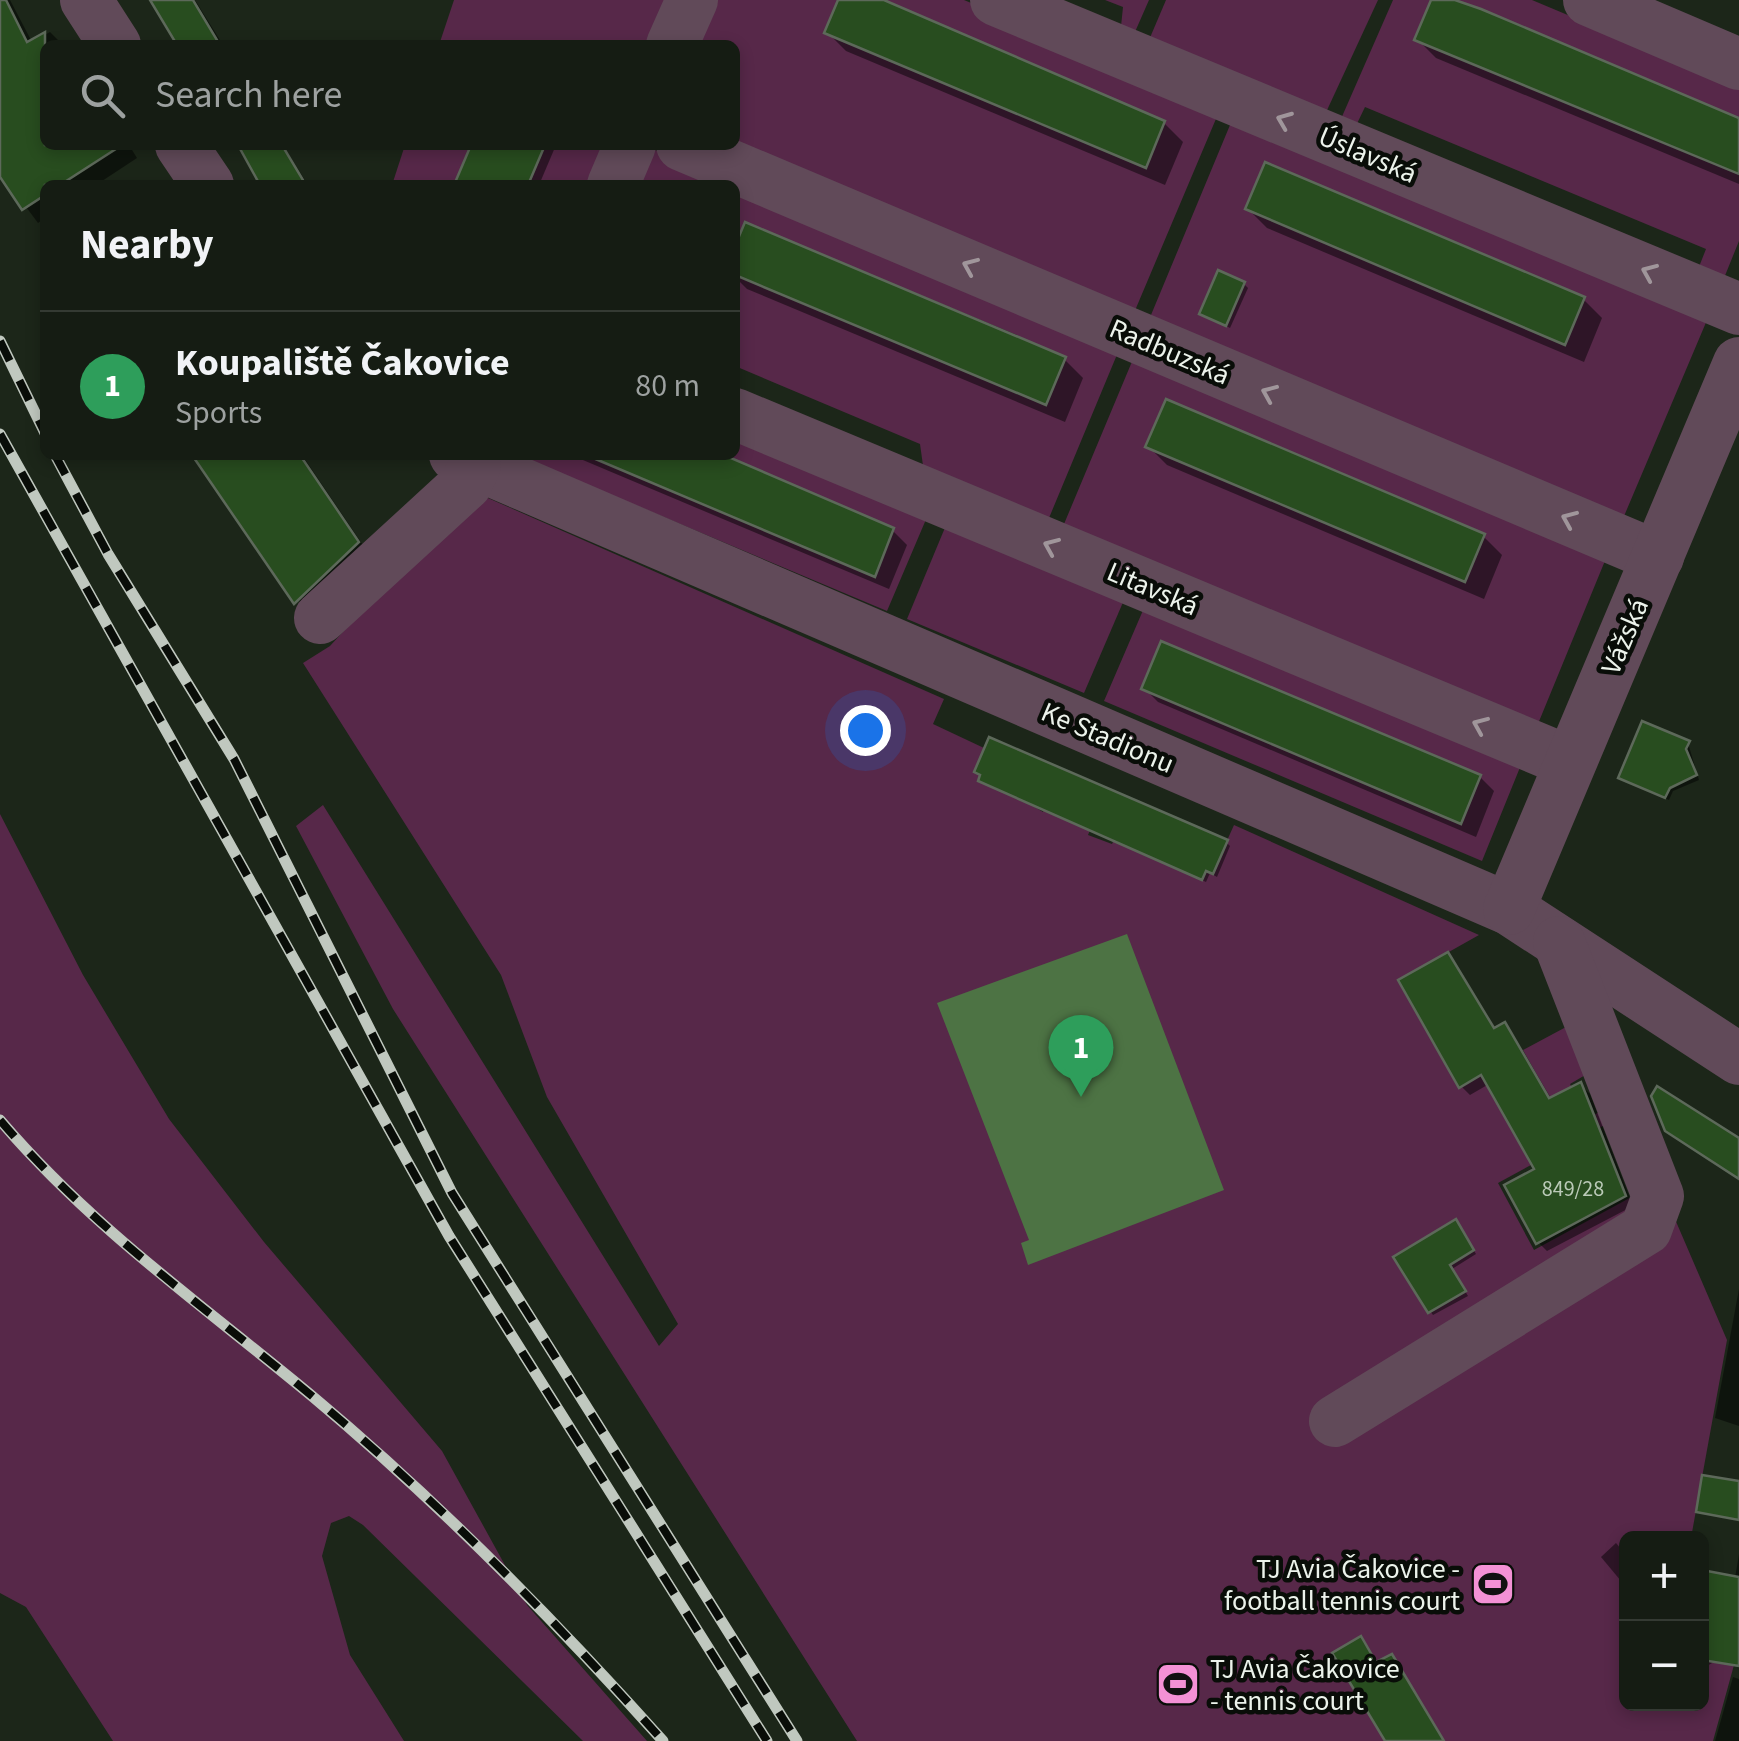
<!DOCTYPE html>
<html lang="en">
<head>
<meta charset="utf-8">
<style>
	body { margin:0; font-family:"Source Sans 3",sans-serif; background:#222921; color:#f1f3f6 }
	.controls { position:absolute; right:30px; bottom:30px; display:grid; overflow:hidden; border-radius:15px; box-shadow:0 5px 15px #0003 }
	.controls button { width:90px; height:90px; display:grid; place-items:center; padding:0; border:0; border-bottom:2px solid #343a33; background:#151c13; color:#f1f3f6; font:50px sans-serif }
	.you { position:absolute; left:865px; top:730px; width:35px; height:35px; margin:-25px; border:8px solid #fff; border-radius:50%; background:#1a73e8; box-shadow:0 0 0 15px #1a73e833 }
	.badge { display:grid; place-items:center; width:65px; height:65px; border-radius:50%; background:#f391d5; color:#fff; font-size:32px; font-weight:700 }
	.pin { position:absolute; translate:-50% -82px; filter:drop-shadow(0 2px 5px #0008) }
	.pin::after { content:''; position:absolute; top:52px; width:35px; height:30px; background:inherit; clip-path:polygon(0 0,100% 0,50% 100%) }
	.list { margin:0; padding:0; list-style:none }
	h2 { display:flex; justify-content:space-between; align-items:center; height:130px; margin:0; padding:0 40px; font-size:42px }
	h2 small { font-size:32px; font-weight:400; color:#9da1a0 }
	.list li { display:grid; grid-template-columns:65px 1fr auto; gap:30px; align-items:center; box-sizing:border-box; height:150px; padding:0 40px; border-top:2px solid #343a33 }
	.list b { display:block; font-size:38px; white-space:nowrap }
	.list p { margin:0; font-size:32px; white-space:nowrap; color:#9da1a0 }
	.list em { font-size:32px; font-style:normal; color:#9da1a0 }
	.icon { flex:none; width:55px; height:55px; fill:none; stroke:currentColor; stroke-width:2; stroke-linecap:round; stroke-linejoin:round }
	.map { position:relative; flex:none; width:1739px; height:1741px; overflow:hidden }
	.search { position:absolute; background:#151c13; box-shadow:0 5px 15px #0003; left:40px; top:40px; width:700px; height:110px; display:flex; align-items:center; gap:25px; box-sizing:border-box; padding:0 35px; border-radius:15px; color:#9da1a0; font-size:38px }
	.panel { position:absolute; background:#151c13; box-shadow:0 5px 15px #0003; left:40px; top:180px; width:700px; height:280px; border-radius:15px }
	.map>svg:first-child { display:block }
	.green { fill:#572849; fill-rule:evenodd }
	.water { fill:#4d7344 }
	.shadow { fill:#0007 }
	.building { fill:#284d1f; stroke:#5d695a; stroke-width:2.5 }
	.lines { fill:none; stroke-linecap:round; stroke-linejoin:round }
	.minor { stroke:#614a59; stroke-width:52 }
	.rail-casing { stroke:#c0c8bf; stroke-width:11 }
	.rail { stroke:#090d08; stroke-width:8; stroke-dasharray:22; stroke-linecap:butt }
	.oneway { stroke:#a0969b }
	.labels { text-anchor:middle; stroke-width:9; stroke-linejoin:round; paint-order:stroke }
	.number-label { font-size:22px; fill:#bbcab8 }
	.street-label { font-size:28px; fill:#ecf3eb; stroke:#090d08 }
	.poi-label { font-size:28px; fill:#ecf3eb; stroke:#090d08; text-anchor:end }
</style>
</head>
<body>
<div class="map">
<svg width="1739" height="1741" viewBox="0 0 1739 1741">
	<rect width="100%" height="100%" fill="#1c2619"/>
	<g class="green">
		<path d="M 454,0 L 665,0 L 647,45 L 439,45 Z"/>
		<path d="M 713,0 L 838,0 L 825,33 L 1146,168 L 1165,121 L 879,0 L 964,0 L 1221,107 L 1131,320 L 735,145 L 735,45 L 694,45 Z"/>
		<path d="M 1105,0 L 1149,0 L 1131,41 L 1120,36 L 1123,7 Z"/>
		<path d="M 1166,0 L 1378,0 L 1322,121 L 1146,47 Z"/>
		<path d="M 1393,0 L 1431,0 L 1415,40 L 1734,172 L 1739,163 L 1739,241 L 1720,288 L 1695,277 L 1706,249 L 1365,107 L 1352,134 L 1337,128 Z"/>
		<path d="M 1455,0 L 1532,0 L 1739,87 L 1739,118 Z"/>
		<path d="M 1235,113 L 1710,313 L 1619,528 L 1146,327 ZM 1265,163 L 1584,297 L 1564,344 L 1246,209 ZM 1218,270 L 1246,282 L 1226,325 L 1200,314 Z"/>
		<path d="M 405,145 L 471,145 L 455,185 L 392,185 Z"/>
		<path d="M 545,145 L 605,145 L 588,185 L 528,185 Z"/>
		<path d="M 650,148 L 1121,345 L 1044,530 L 925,480 L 920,444 L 735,366 L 735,275 L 1045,405 L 1019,336 L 746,223 L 735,246 L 735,185 L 635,185 Z"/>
		<path d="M 1136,352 L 1609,551 L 1533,736 L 1059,536 ZM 1166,399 L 1484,534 L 1146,447 Z"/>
		<path d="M 735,428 L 930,510 L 887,611 L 521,457 L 586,455 L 875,576 L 894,528 L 719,455 L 735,455 Z"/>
		<path d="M 472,491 L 944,699 L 933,724 L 984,748 L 975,772 L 1043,812 L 1047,803 L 1093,823 L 1088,835 L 1112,844 L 1117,833 L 1212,874 L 1234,825 L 1479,935 L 1399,980 L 1481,1075 L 1566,1128 L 1523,1050 L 1566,1027 L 1587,1074 L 1570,1084 L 1588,1118 L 1605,1109 L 1612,1121 L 1498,1183 L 1534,1250 L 1659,1182 L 1727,1340 L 1691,1538 L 1626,1538 L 1626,1704 L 1702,1704 L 1704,1640 L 1734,1665 L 1713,1741 L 857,1741 L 393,1009 L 296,826 L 323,805 L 659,1346 L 678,1324 L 547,1097 L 501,975 L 303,663 L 330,646 Z"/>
		<path d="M 949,518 L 1127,593 L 1084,693 L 907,619 Z"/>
		<path d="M 1147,601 L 1523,760 L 1482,861 L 1104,701 ZM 1161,641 L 1481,775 L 1462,824 L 1141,689 Z"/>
		<path d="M 0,814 L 83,975 L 169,1119 L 264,1242 L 442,1451 L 527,1605 L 647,1741 L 583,1741 L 363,1525 L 349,1516 L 331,1523 L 322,1556 L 350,1655 L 404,1741 L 113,1741 L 26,1607 L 0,1593 Z"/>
	</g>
	<path class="water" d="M 1127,934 L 1224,1190 L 1028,1265 L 1021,1243 L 1029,1240 L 937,1003 Z"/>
	<g class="shadow">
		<path d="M 0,0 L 10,0 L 32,42 L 50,32 L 63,45 L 45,45 L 45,145 L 129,145 L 137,158 L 96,185 L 45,185 L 45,218 L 38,223 L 0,172 Z"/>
		<path d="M 153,0 L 195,0 L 223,45 L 180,45 Z"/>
		<path d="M 841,0 L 873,0 L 1164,123 L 1183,142 L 1165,185 L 846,51 L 827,32 Z"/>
		<path d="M 1433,0 L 1448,0 L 1739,120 L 1739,184 L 1436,58 L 1417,39 Z"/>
		<path d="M 241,145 L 283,145 L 308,185 L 265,185 Z"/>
		<path d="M 474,145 L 556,145 L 539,185 L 457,185 Z"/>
		<path d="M 1248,209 L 1583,299 L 1602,318 L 1584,362 L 1267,228 Z"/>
		<path d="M 735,253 L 1064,359 L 1083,378 L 1065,422 L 747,289 L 735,277 Z"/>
		<path d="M 1244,284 L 1248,288 L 1230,328 L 1202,313 Z"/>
		<path d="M 1148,446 L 1483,536 L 1502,555 L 1484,599 L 1167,465 Z"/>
		<path d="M 195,455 L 302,455 L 371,557 L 310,616 Z"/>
		<path d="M 571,455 L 714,455 L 893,531 L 907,545 L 889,589 Z"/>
		<path d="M 1144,688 L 1480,777 L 1494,791 L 1476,837 L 1158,702 Z"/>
		<path d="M 1688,743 L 1699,780 L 1673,791 L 1669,800 L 1621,778 Z"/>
		<path d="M 981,780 L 1226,842 L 1230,846 L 1217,877 L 1210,873 L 1206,882 Z"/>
		<path d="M 1448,955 L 1496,1030 L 1504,1025 L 1513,1034 L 1552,1100 L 1581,1085 L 1590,1094 L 1633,1206 L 1547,1251 L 1538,1242 L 1538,1170 L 1489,1084 L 1470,1095 L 1461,1086 Z"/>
		<path d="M 1459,1226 L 1476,1254 L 1452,1269 L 1468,1296 L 1433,1315 L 1430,1311 Z"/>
		<path d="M 1739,1289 L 1739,1426 L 1715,1418 Z"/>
		<path d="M 1739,1484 L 1739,1521 L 1699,1512 Z"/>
		<path d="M 1616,1543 L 1626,1555 L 1626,1587 L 1601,1557 Z"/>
		<path d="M 1739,1554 L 1739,1647 L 1702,1669 L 1702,1573 L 1735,1578 Z"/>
		<path d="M 1733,1677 L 1739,1679 L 1739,1741 L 1715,1741 Z"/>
	</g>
	<g class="building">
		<path d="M 0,0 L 6,0 L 27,42 L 45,32 L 45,145 L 122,145 L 60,185 L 45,185 L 45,195 L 22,210 L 0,177 Z"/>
		<path d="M 150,0 L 193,0 L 220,45 L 177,45 Z"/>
		<path d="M 838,0 L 884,0 L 1165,121 L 1146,168 L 824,33 Z"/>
		<path d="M 1431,0 L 1455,0 L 1481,9 L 1739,118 L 1739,174 L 1414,40 Z"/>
		<path d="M 238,145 L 282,145 L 306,185 L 260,185 Z"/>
		<path d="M 471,145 L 545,145 L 528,185 L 454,185 Z"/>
		<path d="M 1265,162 L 1585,297 L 1565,345 L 1245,209 Z"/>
		<path d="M 745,222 L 1066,357 L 1046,405 L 735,275 L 735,246 Z"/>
		<path d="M 1218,270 L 1245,282 L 1226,326 L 1199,314 Z"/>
		<path d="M 1166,399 L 1485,534 L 1465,582 L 1145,447 Z"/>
		<path d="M 192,455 L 300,455 L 359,542 L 294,604 Z"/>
		<path d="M 586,455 L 724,455 L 894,528 L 875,577 Z"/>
		<path d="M 1161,641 L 1481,775 L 1461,824 L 1141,689 Z"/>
		<path d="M 1642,721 L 1690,741 L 1686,749 L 1697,775 L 1670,788 L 1665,798 L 1618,778 Z"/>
		<path d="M 989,737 L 1228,840 L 1213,874 L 1206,871 L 1202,880 L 978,781 L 980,775 L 974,772 Z"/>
		<path d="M 1448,952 L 1494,1028 L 1505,1022 L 1549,1098 L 1581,1082 L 1626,1196 L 1536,1244 L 1504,1185 L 1534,1169 L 1481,1075 L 1459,1088 L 1398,980 Z"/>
		<path d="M 1657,1086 L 1739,1138 L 1739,1179 L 1665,1131 L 1651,1096 Z"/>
		<path d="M 1456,1219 L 1474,1250 L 1450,1265 L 1466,1291 L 1428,1313 L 1393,1257 Z"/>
		<path d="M 1702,1475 L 1739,1481 L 1739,1520 L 1696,1512 Z"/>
		<path d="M 1702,1570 L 1739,1577 L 1739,1666 L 1702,1660 Z"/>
		<path d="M 1361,1636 L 1376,1662 L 1392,1654 L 1444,1741 L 1385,1741 L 1332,1653 Z"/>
	</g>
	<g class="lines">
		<g class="minor">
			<path d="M 86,0 L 115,45"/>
			<path d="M 996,0 L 1739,309"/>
			<path d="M 1589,0 L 1739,64"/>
			<path d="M 672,45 L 692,0"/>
			<path d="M 181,145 L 208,185"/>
			<path d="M 682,145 L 1658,557"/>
			<path d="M 613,185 L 630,145"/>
			<path d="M 735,414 L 1570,762"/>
			<path d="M 455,455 L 1509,909 L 1739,1059"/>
			<path d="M 320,618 L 466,484 L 475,465"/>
			<path d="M 1509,909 L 1739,363"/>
			<path d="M 1335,1421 L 1646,1229 L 1658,1196 L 1559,942"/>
		</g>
		<g class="rail-casing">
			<g id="rail">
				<path d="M 0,341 L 45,433"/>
				<path d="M 0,434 L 449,1236 L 767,1741"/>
				<path d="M 55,455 L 108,554 L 234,759 L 452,1193 L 797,1741"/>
				<path d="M 0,1120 C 91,1227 205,1307 312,1396 C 439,1502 553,1618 663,1741"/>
			</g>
		</g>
		<use href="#rail" class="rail"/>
	</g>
	<defs><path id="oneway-chevron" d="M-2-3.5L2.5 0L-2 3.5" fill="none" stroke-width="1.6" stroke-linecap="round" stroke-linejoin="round" transform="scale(2.5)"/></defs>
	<g class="oneway">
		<use href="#oneway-chevron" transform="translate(1284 120) rotate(-158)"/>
		<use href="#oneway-chevron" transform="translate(970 266) rotate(-157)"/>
		<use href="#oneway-chevron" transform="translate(1649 272) rotate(-157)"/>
		<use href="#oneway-chevron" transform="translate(1269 393) rotate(-157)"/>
		<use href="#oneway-chevron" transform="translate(1569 519) rotate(-157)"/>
		<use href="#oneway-chevron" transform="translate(1051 546) rotate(-157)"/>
		<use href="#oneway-chevron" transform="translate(1480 725) rotate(-157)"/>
	</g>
	<defs>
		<g id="stadium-square" transform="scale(2.25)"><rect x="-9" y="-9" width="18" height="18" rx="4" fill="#f391d5" stroke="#090d08"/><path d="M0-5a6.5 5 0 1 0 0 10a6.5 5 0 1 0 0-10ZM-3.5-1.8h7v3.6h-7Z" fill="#111"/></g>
	</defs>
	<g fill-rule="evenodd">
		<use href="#stadium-square" x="1493" y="1584"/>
		<use href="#stadium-square" x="1178" y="1684"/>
	</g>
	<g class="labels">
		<g class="number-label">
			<text x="1573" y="1196">849/28</text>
		</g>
		<g class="street-label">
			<text transform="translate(1368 154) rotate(23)" y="10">Úslavská</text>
			<text transform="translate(1170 351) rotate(23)" y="10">Radbuzská</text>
			<text transform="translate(1153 588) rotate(23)" y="10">Litavská</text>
			<text transform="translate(1624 636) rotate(-67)" y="10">Vážská</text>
			<text transform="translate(1108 737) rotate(23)" y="10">Ke Stadionu</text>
		</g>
		<g class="poi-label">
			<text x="1460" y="1578">TJ Avia Čakovice -<tspan x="1460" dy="32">football tennis court</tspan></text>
			<text x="1210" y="1678" text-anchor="start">TJ Avia Čakovice<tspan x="1210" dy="32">- tennis court</tspan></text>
		</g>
	</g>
</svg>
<div class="controls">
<button>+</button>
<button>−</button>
</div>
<div class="you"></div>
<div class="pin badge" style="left:1081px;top:1097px;background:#2e9e5b">1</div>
<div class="search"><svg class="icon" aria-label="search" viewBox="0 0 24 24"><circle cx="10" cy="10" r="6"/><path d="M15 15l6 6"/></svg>Search here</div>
<section class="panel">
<h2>Nearby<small></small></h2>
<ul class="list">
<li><span class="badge" style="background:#2e9e5b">1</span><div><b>Koupaliště Čakovice</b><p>Sports</p></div><em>80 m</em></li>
</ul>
</section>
</div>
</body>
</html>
